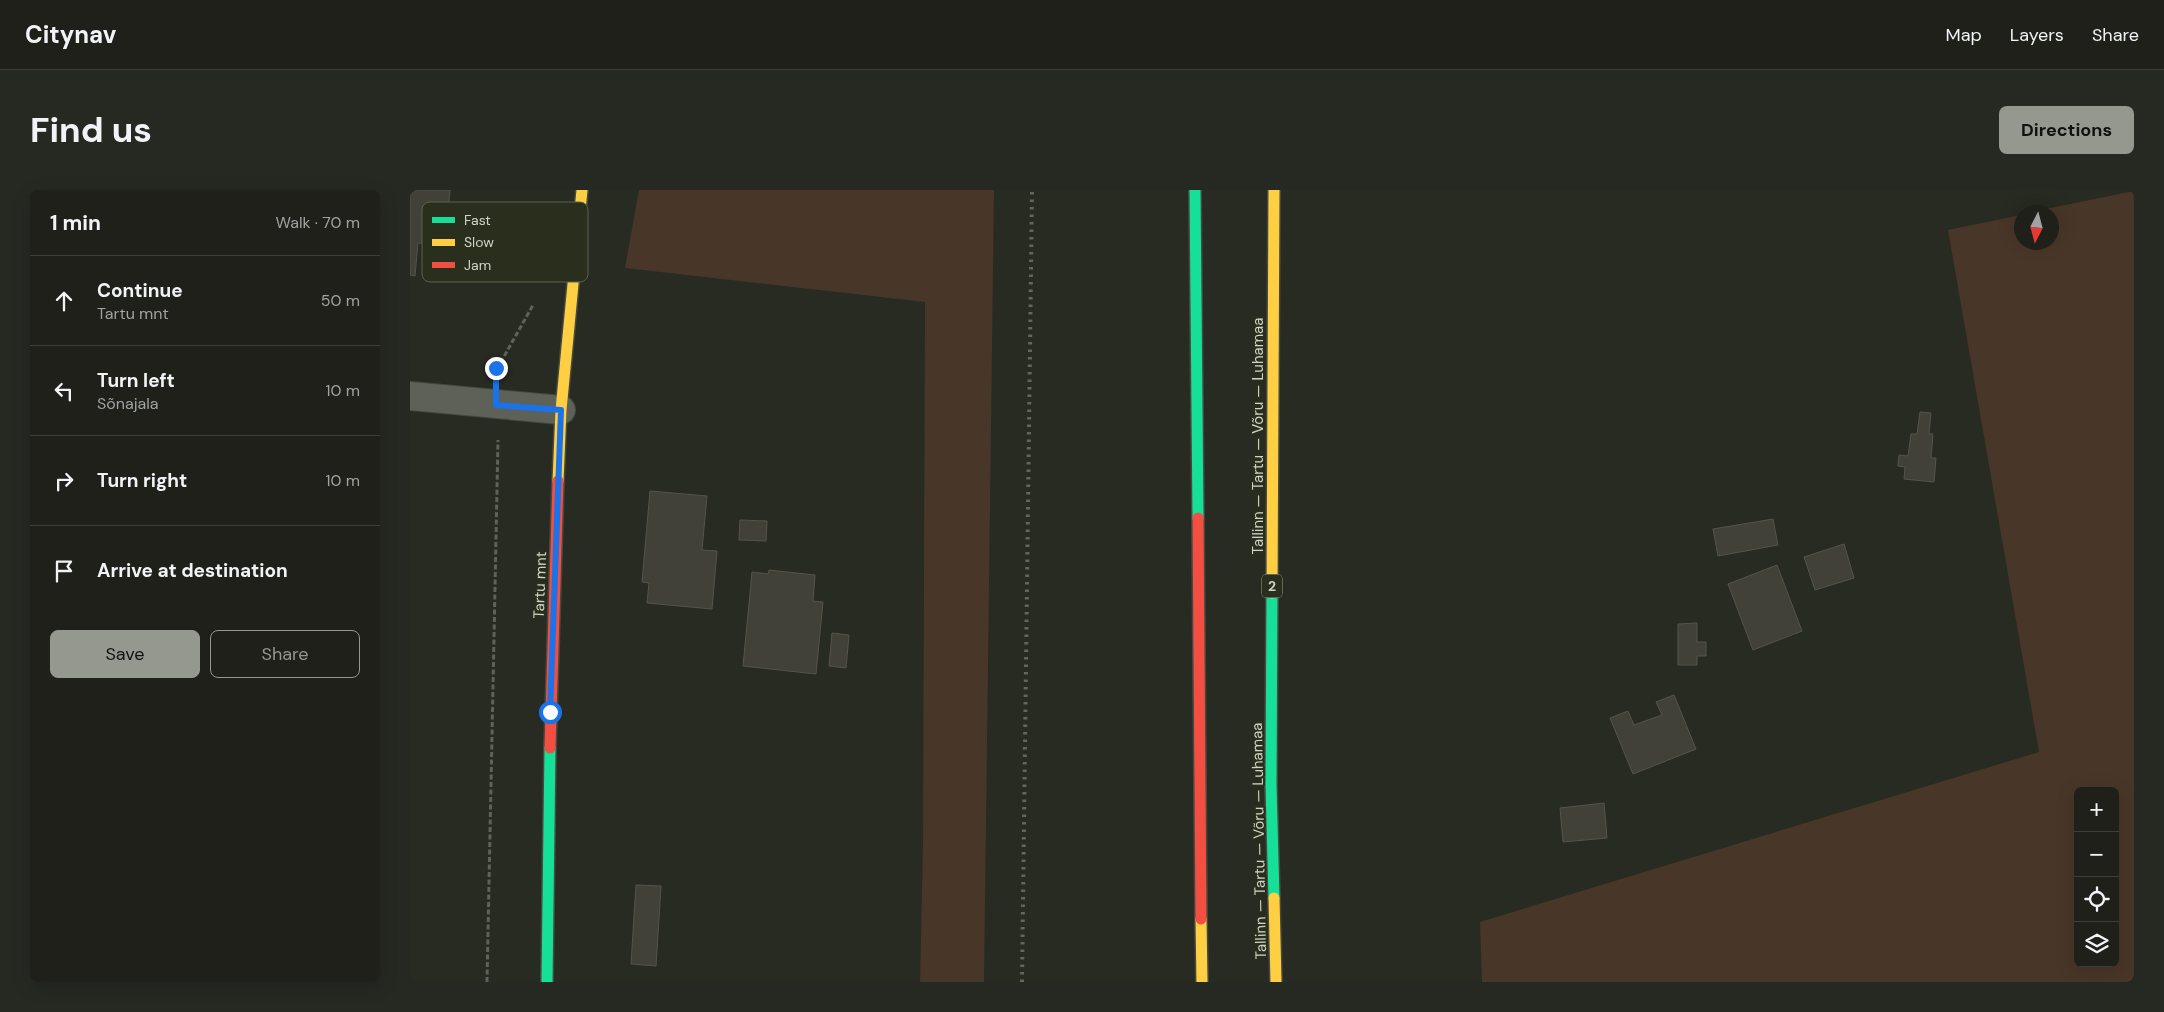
<!DOCTYPE html>
<html lang="en">
<head>
<meta charset="utf-8">
<style>
	body { margin:0; font-family:"DM Sans",sans-serif; background:#262822; color:#f1f3f6 }
	.controls { position:absolute; right:15px; bottom:15px; display:grid; overflow:hidden; border-radius:8px; box-shadow:0 5px 20px #0002 }
	.controls button { width:45px; height:45px; display:grid; place-items:center; padding:0; border:0; border-bottom:1px solid #3c3e38; background:#1e2019; color:#f1f3f6; font:25px sans-serif }
	.compass { position:absolute; left:1604px; top:15px; width:45px; height:45px; border-radius:50%; background:#1e2019; box-shadow:0 5px 20px #0002; rotate:186deg }
	.stop { position:absolute; width:15px; height:15px; margin:-11px; border:4px solid #1a73e8; border-radius:50%; background:#fff }
	.stop.end { background:#1a73e8; border-color:#fff; box-shadow:0 1px 5px #0008 }
	.list { margin:0; padding:0; list-style:none }
	h2 { display:flex; justify-content:space-between; align-items:center; height:65px; margin:0; padding:0 20px; font-size:21px }
	h2 small { font-size:16px; font-weight:400; color:#a1a3a2 }
	.list li { display:grid; grid-template-columns:32px 1fr auto; gap:15px; align-items:center; box-sizing:border-box; height:90px; padding:0 20px; border-top:1px solid #3c3e38 }
	.list b { display:block; font-size:19px; white-space:nowrap }
	.list p { margin:0; font-size:16px; white-space:nowrap; color:#a1a3a2 }
	.list em { font-size:16px; font-style:normal; color:#a1a3a2 }
	.actions { display:flex; gap:10px; padding:15px 20px }
	.actions a { flex:1; padding:11px 0; border:1px solid #95988e; border-radius:8px; text-align:center; font-size:18px; color:#95988e }
	.actions .main { background:#95988e; color:#111 }
	.icon { flex:none; width:28px; height:28px; fill:none; stroke:currentColor; stroke-width:2; stroke-linecap:round; stroke-linejoin:round }
	.map { position:relative; flex:none; width:1724px; height:792px; overflow:hidden; border-radius:8px }
	header { display:flex; align-items:center; gap:30px; box-sizing:border-box; height:70px; padding:0 25px; background:#1e2019; border-bottom:1px solid #3c3e38 }
	header strong { font-size:24px }
	nav { display:flex; gap:28px; margin-inline-start:auto; font-size:18px }
	.intro { display:flex; align-items:center; justify-content:space-between; box-sizing:border-box; height:120px; padding:0 30px }
	h1 { margin:0; font-size:35px }
	.button { padding:12px 22px; border-radius:8px; background:#95988e; color:#111; font-size:18px; font-weight:700 }
	main { display:flex; gap:30px; padding:0 30px }
	aside { flex:1; background:#1e2019; border-radius:8px; box-shadow:0 5px 20px #0002 }
	.map>svg:first-child { display:block }
	.green { fill:#483628; fill-rule:evenodd }
	.building { fill:#414138; stroke:#55544c }
	.lines { fill:none; stroke-linecap:round; stroke-linejoin:round }
	.street-casing { stroke:#464940; stroke-width:30 }
	.fast-casing { stroke:#464940; stroke-width:14 }
	.slow-casing { stroke:#464940; stroke-width:14 }
	.jam-casing { stroke:#464940; stroke-width:14 }
	.path { stroke:#5f615a; stroke-width:3; stroke-dasharray:5 2.5; stroke-linecap:butt }
	.street { stroke:#5e6158; stroke-width:28 }
	.fast { stroke:#16e098; stroke-width:11 }
	.slow { stroke:#ffcf43; stroke-width:11 }
	.jam { stroke:#f24e42; stroke-width:11 }
	.rail { stroke:#64665e; stroke-width:4; stroke-dasharray:2.5 5; stroke-linecap:butt }
	.route { stroke:#1a73e8; stroke-width:6 }
	.labels { text-anchor:middle; stroke-width:4; stroke-linejoin:round; paint-order:stroke }
	.shield { fill:#2a2f1d; stroke:#9ea295; stroke-width:1 }
	.shield-label { font-size:14px; font-weight:bold; fill:#d0d3c8 }
	.street-label { font-size:15px; fill:#d0d3c8; stroke:#2a2f1d }
	.key { fill:#2a2f1d; stroke:#5c6050; stroke-width:1 }
	.key-label { font-size:14px; fill:#d0d3c8 }
</style>
</head>
<body>
<header>
<strong>Citynav</strong>
<nav><a>Map</a><a>Layers</a><a>Share</a></nav>
</header>
<div class="intro"><h1>Find us</h1><a class="button">Directions</a></div>
<main>
<aside>
<h2>1 min<small>Walk · 70 m</small></h2>
<ul class="list">
<li><svg class="icon" aria-label="ahead" viewBox="0 0 24 24"><path d="M12 20V5M6 11l6-6 6 6"/></svg><div><b>Continue</b><p>Tartu mnt</p></div><em>50 m</em></li>
<li><svg class="icon" aria-label="left" viewBox="0 0 24 24"><path d="M17 20v-9H6M10 6l-5 5 5 5"/></svg><div><b>Turn left</b><p>Sõnajala</p></div><em>10 m</em></li>
<li><svg class="icon" aria-label="right" viewBox="0 0 24 24"><path d="M7 20v-9h11M14 6l5 5-5 5"/></svg><div><b>Turn right</b></div><em>10 m</em></li>
<li><svg class="icon" aria-label="arrive" viewBox="0 0 24 24"><path d="M6 21V4h12l-3 4 3 4H6"/></svg><div><b>Arrive at destination</b></div></li>
</ul>
<div class="actions"><a class="main">Save</a><a>Share</a></div>
</aside>
<div class="map">
<svg width="1724" height="792" viewBox="0 0 1724 792">
	<rect width="100%" height="100%" fill="#282b21"/>
	<g class="green">
		<path d="M 229,0 L 584,0 L 574,792 L 510,792 L 513,653 L 515,112 L 215,78 Z"/>
		<path d="M 1724,1 L 1724,792 L 1072,792 L 1070,732 L 1629,562 L 1538,40 L 1611,25 L 1612,52 L 1642,52 L 1642,22 L 1621,22 ZM 1668,601 L 1705,601 L 1705,773 L 1668,773 Z"/>
	</g>
	<g class="building">
		<path d="M 0,0 L 40,0 L 35,55 L 8,53 L 5,86 L 0,85 Z"/>
		<path d="M 1510,222 L 1521,223 L 1519,244 L 1523,244 L 1521,268 L 1526,268 L 1524,292 L 1494,289 L 1495,277 L 1488,276 L 1489,265 L 1498,266 L 1501,244 L 1507,244 Z"/>
		<path d="M 240,301 L 297,306 L 292,360 L 307,361 L 302,419 L 237,413 L 239,393 L 232,392 Z"/>
		<path d="M 1363,329 L 1368,355 L 1308,366 L 1303,339 Z"/>
		<path d="M 330,330 L 357,331 L 356,351 L 329,350 Z"/>
		<path d="M 1434,354 L 1444,388 L 1405,400 L 1394,367 Z"/>
		<path d="M 1367,375 L 1392,441 L 1343,460 L 1318,394 Z"/>
		<path d="M 359,380 L 405,385 L 403,411 L 413,412 L 406,484 L 333,476 L 342,382 L 358,384 Z"/>
		<path d="M 1287,433 L 1287,452 L 1296,452 L 1296,466 L 1287,466 L 1287,475 L 1268,475 L 1268,434 Z"/>
		<path d="M 422,443 L 439,445 L 436,478 L 419,476 Z"/>
		<path d="M 1264,505 L 1286,559 L 1223,584 L 1200,528 L 1218,521 L 1224,535 L 1252,525 L 1246,512 Z"/>
		<path d="M 1194,613 L 1197,648 L 1153,652 L 1150,618 Z"/>
		<path d="M 226,695 L 251,696 L 246,776 L 221,774 Z"/>
	</g>
	<g class="lines">
		<g class="street-casing">
			<path id="street" d="M 0,206 L 151,220"/>
		</g>
		<g class="fast-casing">
			<g id="fast">
				<path d="M 785,0 L 788,328"/>
				<path d="M 862,403 L 861,595 L 864,708"/>
				<path d="M 137,792 L 140,558"/>
			</g>
		</g>
		<g class="slow-casing">
			<g id="slow">
				<path d="M 148,291 L 151,220 L 172,0"/>
				<path d="M 862,403 L 864,0"/>
				<path d="M 864,708 L 866,792"/>
				<path d="M 791,729 L 792,792"/>
			</g>
		</g>
		<g class="jam-casing">
			<g id="jam">
				<path d="M 788,328 L 791,729"/>
				<path d="M 140,558 L 148,291"/>
			</g>
		</g>
		<g class="path">
			<path d="M 87,179 L 123,115"/>
			<path d="M 77,792 L 88,250"/>
		</g>
		<use href="#street" class="street"/>
		<use href="#fast" class="fast"/>
		<use href="#slow" class="slow"/>
		<use href="#jam" class="jam"/>
		<path class="rail" d="M 612,792 L 622,0"/>
	</g>
	<g class="lines">
		<path class="route" d="M 86,178 L 86,215 L 151,220 L 140,522"/>
	</g>
	<g class="labels">
		<rect class="shield" x="852" y="384.5" width="20" height="23" rx="4"/>
		<g class="shield-label">
			<text x="862" y="401">2</text>
		</g>
		<g class="street-label">
			<text transform="translate(848 246) rotate(-90)" y="5">Tallinn — Tartu — Võru — Luhamaa</text>
			<text transform="translate(130 395) rotate(-88)" y="5">Tartu mnt</text>
			<text transform="translate(849 651) rotate(-91)" y="5">Tallinn — Tartu — Võru — Luhamaa</text>
		</g>
	</g>
	<rect x="12" y="12" width="166" height="80" rx="8" class="key"/>
	<rect x="22" y="27" width="23" height="6" fill="#16e098"/>
	<rect x="22" y="49" width="23" height="7" fill="#ffcf43"/>
	<rect x="22" y="72" width="23" height="6" fill="#f24e42"/>
	<g class="key-label">
		<text x="54" y="35">Fast</text>
		<text x="54" y="57">Slow</text>
		<text x="54" y="80">Jam</text>
	</g>
</svg>
<div class="controls">
<button>+</button>
<button>−</button>
<button><svg class="icon" aria-label="locate" viewBox="0 0 24 24"><circle cx="12" cy="12" r="6"/><path d="M12 2v4M12 18v4M2 12h4M18 12h4"/></svg></button>
<button><svg class="icon" aria-label="layers" viewBox="0 0 24 24"><path d="M12 4l9 5-9 5-9-5zM3 14l9 5 9-5"/></svg></button>
</div>
<svg class="compass" viewBox="-18 -18 36 36"><path d="M0-13l5 13h-10z" fill="#e53935"/><path d="M0 13l5-13h-10z" fill="#a1a3a2"/></svg>
<div class="stop" style="left:140px;top:522px"></div>
<div class="stop end" style="left:86px;top:178px"></div>
</div>
</main>
</body>
</html>
